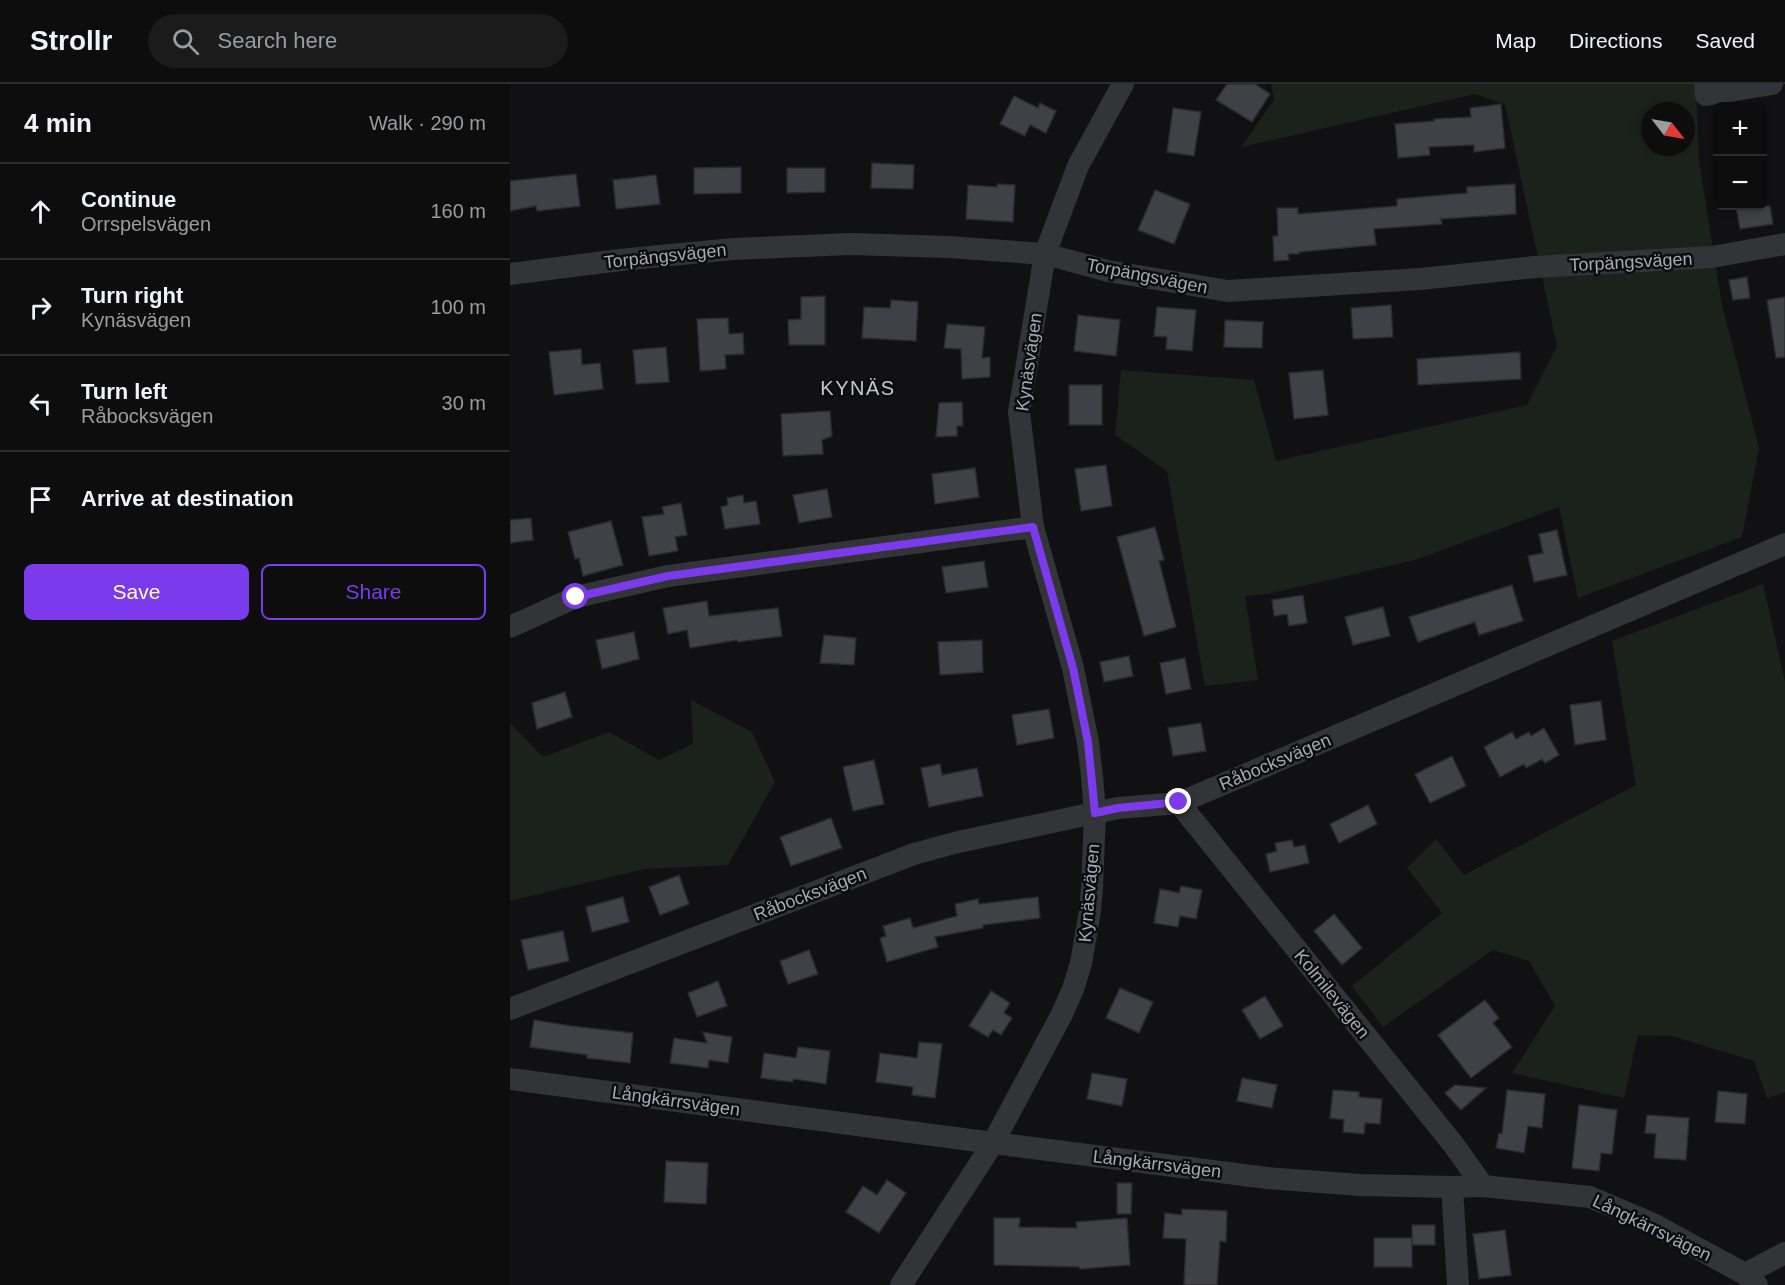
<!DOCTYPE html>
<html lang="en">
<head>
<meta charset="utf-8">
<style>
	body { margin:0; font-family:Arial,sans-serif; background:#1b1b1c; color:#f1f3f6 }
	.controls { position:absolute; right:18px; top:18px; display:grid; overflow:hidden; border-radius:9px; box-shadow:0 3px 9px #0003 }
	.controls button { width:54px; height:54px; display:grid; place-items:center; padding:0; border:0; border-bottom:2px solid #2d2d2e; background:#0d0d0e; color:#f1f3f6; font:30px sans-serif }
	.compass { position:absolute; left:1131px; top:18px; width:54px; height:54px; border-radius:50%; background:#0d0d0e; box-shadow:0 3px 9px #0003; rotate:121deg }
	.stop { position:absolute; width:18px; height:18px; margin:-14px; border:4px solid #7c3aed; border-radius:50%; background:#fff }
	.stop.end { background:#7c3aed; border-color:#fff; box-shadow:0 2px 6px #0008 }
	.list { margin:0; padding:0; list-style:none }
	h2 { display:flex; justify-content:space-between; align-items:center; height:78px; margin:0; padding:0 24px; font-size:26px }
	h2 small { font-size:20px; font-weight:400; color:#9a9c9e }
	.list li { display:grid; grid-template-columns:39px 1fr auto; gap:18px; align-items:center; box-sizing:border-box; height:96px; padding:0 24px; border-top:2px solid #2d2d2e }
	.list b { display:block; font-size:22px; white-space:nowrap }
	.list p { margin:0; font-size:20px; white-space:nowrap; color:#9a9c9e }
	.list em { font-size:20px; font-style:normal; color:#9a9c9e }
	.actions { display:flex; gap:12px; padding:18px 24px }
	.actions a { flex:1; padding:14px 0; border:2px solid #7c3aed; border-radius:9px; text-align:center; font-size:21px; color:#7c3aed }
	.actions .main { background:#7c3aed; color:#fff }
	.icon { flex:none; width:33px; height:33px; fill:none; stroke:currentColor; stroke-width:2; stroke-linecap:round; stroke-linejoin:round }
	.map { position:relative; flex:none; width:1275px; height:1201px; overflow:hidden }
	header { display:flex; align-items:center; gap:36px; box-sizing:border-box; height:84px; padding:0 30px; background:#0d0d0e; border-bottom:2px solid #2d2d2e }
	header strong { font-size:28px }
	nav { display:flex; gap:33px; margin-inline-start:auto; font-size:21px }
	.search { width:420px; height:54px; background:#1b1b1c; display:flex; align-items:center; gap:15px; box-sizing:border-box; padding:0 21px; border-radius:33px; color:#9a9c9e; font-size:22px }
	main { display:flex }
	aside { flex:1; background:#0d0d0e }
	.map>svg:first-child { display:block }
	.green { fill:#1b221b; fill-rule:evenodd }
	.building { fill:#404146; stroke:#2b2b2f; stroke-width:1.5 }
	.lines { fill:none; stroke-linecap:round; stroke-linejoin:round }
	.minor { stroke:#323438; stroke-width:22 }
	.route { stroke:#7c3aed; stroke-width:8 }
	.labels { text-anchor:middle; stroke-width:5; stroke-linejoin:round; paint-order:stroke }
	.street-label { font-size:18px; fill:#a2aab4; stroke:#0c0c0e }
	.neighbourhood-label { font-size:20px; letter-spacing:1.5px; fill:#c3c8d0; stroke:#0c0c0e }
</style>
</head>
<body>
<header>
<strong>Strollr</strong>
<div class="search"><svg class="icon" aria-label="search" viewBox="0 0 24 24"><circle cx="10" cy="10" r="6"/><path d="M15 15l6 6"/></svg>Search here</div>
<nav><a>Map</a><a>Directions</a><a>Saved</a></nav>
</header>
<main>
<aside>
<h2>4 min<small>Walk · 290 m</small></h2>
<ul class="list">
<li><svg class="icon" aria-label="ahead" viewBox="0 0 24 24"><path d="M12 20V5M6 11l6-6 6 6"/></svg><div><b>Continue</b><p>Orrspelsvägen</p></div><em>160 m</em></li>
<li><svg class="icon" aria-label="right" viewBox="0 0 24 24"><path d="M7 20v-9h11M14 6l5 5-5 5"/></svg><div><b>Turn right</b><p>Kynäsvägen</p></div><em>100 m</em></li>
<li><svg class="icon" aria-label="left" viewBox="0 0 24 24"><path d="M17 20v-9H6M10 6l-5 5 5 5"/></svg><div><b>Turn left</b><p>Råbocksvägen</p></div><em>30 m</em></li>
<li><svg class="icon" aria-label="arrive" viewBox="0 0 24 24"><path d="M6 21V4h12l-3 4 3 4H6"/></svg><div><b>Arrive at destination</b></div></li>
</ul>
<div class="actions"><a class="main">Save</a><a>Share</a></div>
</aside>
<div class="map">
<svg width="1275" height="1201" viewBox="0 0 1275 1201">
	<rect width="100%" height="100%" fill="#111113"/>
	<g class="green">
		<path d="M 761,0 L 1186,0 L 1189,77 L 1212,221 L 1249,364 L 1232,453 L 1068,514 L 1049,423 L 905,476 L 758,510 L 735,512 L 748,596 L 695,602 L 657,387 L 605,351 L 611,286 L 744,296 L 766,377 L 1017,321 L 1047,262 L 995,20 L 965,10 L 731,63 L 764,16 ZM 1140,27 L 1176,27 L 1176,63 L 1140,63 Z"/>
		<path d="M 1253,500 L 1275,598 L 1275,1008 L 1257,1014 L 1244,977 L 1162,952 L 1128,951 L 1114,1014 L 1002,989 L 1045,922 L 1019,877 L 983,866 L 873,943 L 842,902 L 932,829 L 897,784 L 926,755 L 954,791 L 1126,701 L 1102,557 Z"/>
		<path d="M 181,616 L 242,648 L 265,698 L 218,781 L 134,785 L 0,817 L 0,639 L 33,673 L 99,648 L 149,676 L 183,660 Z"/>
	</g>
	<g class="building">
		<path d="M 717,0 L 745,0 L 760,10 L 742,38 L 706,16 Z"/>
		<path d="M 504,12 L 528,24 L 530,19 L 546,27 L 536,49 L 520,41 L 515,52 L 490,40 Z"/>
		<path d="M 991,20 L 995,64 L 964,68 L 964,61 L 919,63 L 920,71 L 888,74 L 885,40 L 924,37 L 924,35 L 961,33 L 960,24 Z"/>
		<path d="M 663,24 L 691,28 L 684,72 L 657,68 Z"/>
		<path d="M 362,79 L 404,81 L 403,105 L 361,104 Z"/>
		<path d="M 231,83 L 231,109 L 184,110 L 184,84 Z"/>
		<path d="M 277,84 L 315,84 L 315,108 L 277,109 Z"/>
		<path d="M 66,90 L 70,122 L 27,127 L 26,122 L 0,127 L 0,97 Z"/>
		<path d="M 146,91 L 150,120 L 106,125 L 103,96 Z"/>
		<path d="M 487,100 L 505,101 L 503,138 L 456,135 L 458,101 L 487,103 Z"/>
		<path d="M 1005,100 L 1006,130 L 931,135 L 932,140 L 864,145 L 866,161 L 789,168 L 789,170 L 778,170 L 779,176 L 764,177 L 763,152 L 768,152 L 767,124 L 788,124 L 788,130 L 887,122 L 887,115 L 957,109 L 957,103 Z"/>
		<path d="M 645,106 L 680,120 L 664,160 L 628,146 Z"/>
		<path d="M 1226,122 L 1260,122 L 1263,140 L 1230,145 Z"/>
		<path d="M 1237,193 L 1240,214 L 1223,216 L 1219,196 Z"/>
		<path d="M 315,212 L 315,261 L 279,261 L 278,236 L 291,235 L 291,213 Z"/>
		<path d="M 1275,213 L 1275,273 L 1266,274 L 1257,216 Z"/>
		<path d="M 381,216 L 408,218 L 406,257 L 352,254 L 354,223 L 380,224 Z"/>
		<path d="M 881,221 L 883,253 L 843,255 L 841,224 Z"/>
		<path d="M 647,223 L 686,226 L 682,267 L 656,265 L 657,253 L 644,252 Z"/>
		<path d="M 568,231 L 610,236 L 606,272 L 564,267 Z"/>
		<path d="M 218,234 L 219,250 L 233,249 L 234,270 L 215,271 L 216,285 L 190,287 L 187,235 Z"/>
		<path d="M 715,236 L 753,238 L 752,264 L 714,263 Z"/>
		<path d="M 437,240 L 475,243 L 472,274 L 480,273 L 480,293 L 452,295 L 451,265 L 434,264 Z"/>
		<path d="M 156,263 L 159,298 L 126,300 L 123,266 Z"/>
		<path d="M 71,265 L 72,281 L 90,279 L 93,305 L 44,311 L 39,268 Z"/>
		<path d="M 1010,268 L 1011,295 L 908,301 L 907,275 Z"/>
		<path d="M 813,286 L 818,331 L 784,335 L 779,289 Z"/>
		<rect x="559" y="301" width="33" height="40"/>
		<path d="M 452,318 L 453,342 L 447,342 L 447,352 L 426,353 L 429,319 Z"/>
		<path d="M 320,327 L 322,352 L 312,356 L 313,370 L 273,372 L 271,330 Z"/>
		<path d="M 596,381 L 602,422 L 571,427 L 565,385 Z"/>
		<path d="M 465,384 L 469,413 L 425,420 L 422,390 Z"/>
		<path d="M 317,405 L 322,433 L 289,439 L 283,411 Z"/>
		<path d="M 233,411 L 234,419 L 246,417 L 250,440 L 215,445 L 211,423 L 218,421 L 217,414 Z"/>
		<path d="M 171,419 L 177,451 L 165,453 L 168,467 L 139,472 L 132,433 L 154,430 L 152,423 Z"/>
		<path d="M 21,434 L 23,456 L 0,459 L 0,436 Z"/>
		<path d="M 101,437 L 113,481 L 73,492 L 69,474 L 65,475 L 58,448 Z"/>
		<path d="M 645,443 L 654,476 L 649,477 L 666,543 L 634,552 L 607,453 Z"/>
		<path d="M 1047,446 L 1057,491 L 1024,498 L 1018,472 L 1033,469 L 1029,450 Z"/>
		<path d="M 474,477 L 478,503 L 436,509 L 432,483 Z"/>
		<path d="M 1002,501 L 1013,537 L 969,551 L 965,538 L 908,558 L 899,533 Z"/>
		<path d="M 793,511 L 797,539 L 779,542 L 777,530 L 764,532 L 762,516 Z"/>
		<path d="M 197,517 L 199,532 L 268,524 L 272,552 L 228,558 L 227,556 L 180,564 L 177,546 L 158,550 L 153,524 Z"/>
		<path d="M 873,523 L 880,552 L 843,561 L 835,533 Z"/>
		<path d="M 124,548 L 129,575 L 92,585 L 86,556 Z"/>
		<path d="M 314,551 L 346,554 L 344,581 L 310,579 Z"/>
		<path d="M 472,556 L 473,588 L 430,591 L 428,558 Z"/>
		<path d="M 619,572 L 623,592 L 594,598 L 590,578 Z"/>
		<path d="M 675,574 L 681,605 L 656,610 L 650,579 Z"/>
		<path d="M 55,608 L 62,633 L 27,645 L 22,619 Z"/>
		<path d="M 1091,617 L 1096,656 L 1065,661 L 1060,621 Z"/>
		<path d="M 539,625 L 544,654 L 507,661 L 502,631 Z"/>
		<path d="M 691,639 L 696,667 L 663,672 L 658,644 Z"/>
		<path d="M 1034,644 L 1049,671 L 1035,679 L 1032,675 L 1016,684 L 1014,680 L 990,693 L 974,663 L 1002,648 L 1006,655 L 1019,648 L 1021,652 Z"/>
		<path d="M 942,672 L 956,702 L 920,719 L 905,690 Z"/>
		<path d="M 364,676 L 374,720 L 343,727 L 333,683 Z"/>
		<path d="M 430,680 L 432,691 L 467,684 L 473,712 L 419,723 L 411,684 Z"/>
		<path d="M 858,721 L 867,740 L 829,759 L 820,740 Z"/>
		<path d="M 321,734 L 332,764 L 281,782 L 270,753 Z"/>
		<path d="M 782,756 L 784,763 L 795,761 L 799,779 L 760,788 L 756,770 L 767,767 L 765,759 Z"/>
		<path d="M 169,791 L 179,820 L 150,831 L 139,803 Z"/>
		<path d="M 671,802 L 692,806 L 686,835 L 670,832 L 668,843 L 644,839 L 650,805 L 669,809 Z"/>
		<path d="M 113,813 L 119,838 L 82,848 L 76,823 Z"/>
		<path d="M 528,813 L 530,834 L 473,841 L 473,844 L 425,853 L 428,863 L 377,878 L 370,854 L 376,852 L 373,842 L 400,834 L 403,844 L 447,832 L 445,820 L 468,815 L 469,820 Z"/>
		<path d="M 824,830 L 852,864 L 832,881 L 804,847 Z"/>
		<path d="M 53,847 L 59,877 L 18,886 L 11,856 Z"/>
		<path d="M 299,866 L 308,890 L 278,900 L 270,877 Z"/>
		<path d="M 208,897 L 217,922 L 187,933 L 178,909 Z"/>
		<path d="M 610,904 L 643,918 L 629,949 L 596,934 Z"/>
		<path d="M 481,907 L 500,919 L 494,929 L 502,934 L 491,951 L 483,946 L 478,953 L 459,942 Z"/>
		<path d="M 755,912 L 773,942 L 750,955 L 732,926 Z"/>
		<path d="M 975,916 L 989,934 L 983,939 L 1002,963 L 961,994 L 928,951 Z"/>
		<path d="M 24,936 L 61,942 L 123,949 L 120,979 L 77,974 L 77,971 L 20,963 Z"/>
		<path d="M 193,948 L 222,953 L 218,979 L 199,976 L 198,984 L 160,979 L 164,954 L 197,959 Z"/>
		<path d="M 409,958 L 432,960 L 425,1014 L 402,1011 L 403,1003 L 366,998 L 370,969 L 407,974 Z"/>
		<path d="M 288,963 L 320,967 L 316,1000 L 284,995 L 282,998 L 251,994 L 254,969 L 286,974 Z"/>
		<path d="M 582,989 L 617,995 L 612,1022 L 577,1015 Z"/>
		<path d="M 732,994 L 767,1001 L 762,1024 L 727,1017 Z"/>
		<path d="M 945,1001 L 976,1004 L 951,1026 L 935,1009 Z"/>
		<path d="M 823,1006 L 849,1008 L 849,1013 L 872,1015 L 870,1040 L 855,1039 L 854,1050 L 833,1048 L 834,1036 L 820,1034 Z"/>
		<path d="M 997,1006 L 1035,1010 L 1032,1044 L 1018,1042 L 1014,1069 L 986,1064 L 989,1049 L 992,1050 Z"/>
		<path d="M 1208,1007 L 1237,1010 L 1235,1040 L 1205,1038 Z"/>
		<path d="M 1069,1021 L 1107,1026 L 1102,1070 L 1091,1069 L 1089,1087 L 1062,1084 Z"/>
		<path d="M 1137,1031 L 1179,1034 L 1176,1076 L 1144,1074 L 1146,1050 L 1135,1049 Z"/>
		<path d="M 156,1077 L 198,1079 L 196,1120 L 154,1118 Z"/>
		<path d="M 377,1096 L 396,1109 L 369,1149 L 336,1128 L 353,1102 L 367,1111 Z"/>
		<path d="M 607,1099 L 622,1099 L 621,1130 L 607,1130 Z"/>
		<path d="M 672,1125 L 717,1127 L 716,1158 L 710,1157 L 707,1201 L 674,1201 L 676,1155 L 653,1154 L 655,1129 L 672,1131 Z"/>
		<path d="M 484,1134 L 510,1134 L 509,1143 L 567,1144 L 566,1138 L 617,1134 L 620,1181 L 570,1185 L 569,1183 L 484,1181 Z"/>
		<rect x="902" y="1141" width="23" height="20"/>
		<path d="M 995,1146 L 1001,1191 L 969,1195 L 963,1150 Z"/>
		<rect x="864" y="1154" width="38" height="29"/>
	</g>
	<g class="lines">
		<g class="minor">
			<path d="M 1195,0 L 1196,11 L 1262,0"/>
			<path d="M 0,190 L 110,176 L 223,165 L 341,160 L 438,163 L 535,170 L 598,187 L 718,207 L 910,195 L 1025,183 L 1202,173 L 1275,160"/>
			<path d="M 0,543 L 66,513 L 158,492 L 523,443"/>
			<path d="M 669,719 L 943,1060 L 973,1102"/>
			<path d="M 0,925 L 404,770 L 448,758 L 608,724 L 669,719 L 1275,460"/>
			<path d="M 0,995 L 483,1059 L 757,1094 L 850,1101 L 942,1103 L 973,1102 L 1080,1113 L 1141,1139 L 1235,1190 L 1247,1201"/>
			<path d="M 942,1103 L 948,1201"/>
			<path d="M 1235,1190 L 1275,1169"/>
			<path d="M 391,1201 L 483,1059 L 552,930 L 563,905 L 571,879 L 580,827 L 582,804 L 585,729 L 582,692 L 578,658 L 563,584 L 523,443 L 509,328 L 535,170 L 568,82 L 613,0"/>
		</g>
	</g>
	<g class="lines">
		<path class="route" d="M 66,513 L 158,492 L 523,443 L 563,584 L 578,658 L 585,729 L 608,724 L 669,718"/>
	</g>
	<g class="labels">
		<g class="street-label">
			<text transform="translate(155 172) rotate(-6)" y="6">Torpängsvägen</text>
			<text transform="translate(1121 178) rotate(-3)" y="6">Torpängsvägen</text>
			<text transform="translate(637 192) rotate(11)" y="6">Torpängsvägen</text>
			<text transform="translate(519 278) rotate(-82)" y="6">Kynäsvägen</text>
			<text transform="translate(765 678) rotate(-23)" y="6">Råbocksvägen</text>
			<text transform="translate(579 809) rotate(-85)" y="6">Kynäsvägen</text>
			<text transform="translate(300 810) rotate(-21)" y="6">Råbocksvägen</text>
			<text transform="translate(822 910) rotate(51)" y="6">Kolmilevägen</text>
			<text transform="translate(166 1017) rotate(8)" y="6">Långkärrsvägen</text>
			<text transform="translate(647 1080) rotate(7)" y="6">Långkärrsvägen</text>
			<text transform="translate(1142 1144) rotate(26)" y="6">Långkärrsvägen</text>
		</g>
		<g class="neighbourhood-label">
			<text x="348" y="311">KYNÄS</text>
		</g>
	</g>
</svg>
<div class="controls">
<button>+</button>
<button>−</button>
</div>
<svg class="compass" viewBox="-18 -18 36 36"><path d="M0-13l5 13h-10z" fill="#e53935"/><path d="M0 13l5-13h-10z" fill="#9a9c9e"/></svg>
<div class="stop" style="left:66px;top:513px"></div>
<div class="stop end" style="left:669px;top:718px"></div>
</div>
</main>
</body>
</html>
